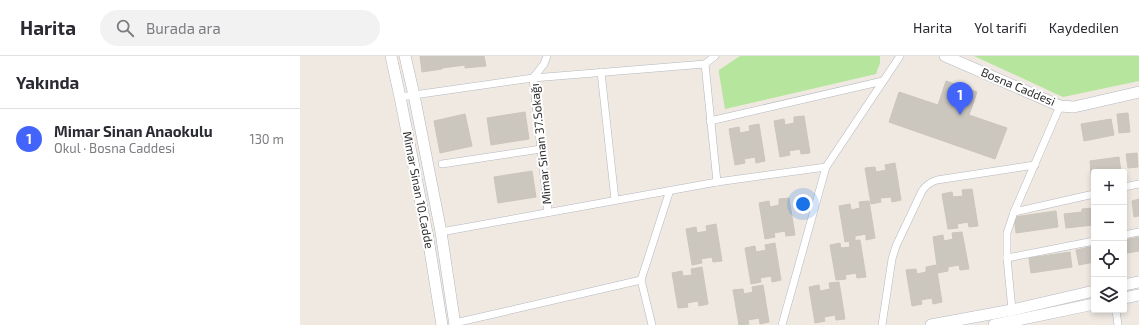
<!DOCTYPE html>
<html lang="tr">
<head>
<meta charset="utf-8">
<style>
	body { margin:0; font-family:"Exo 2",sans-serif; background:#f2f2f3; color:#2b2b33 }
	.controls { position:absolute; right:12px; bottom:12px; display:grid; overflow:hidden; border-radius:4px; box-shadow:0 2px 6px #0003 }
	.controls button { width:36px; height:36px; display:grid; place-items:center; padding:0; border:0; border-bottom:1px solid #e1e1e2; background:#fff; color:#2b2b33; font:20px sans-serif }
	.you { position:absolute; left:503px; top:148px; width:14px; height:14px; margin:-10px; border:3px solid #fff; border-radius:50%; background:#1a73e8; box-shadow:0 0 0 6px #1a73e833 }
	.badge { display:grid; place-items:center; width:26px; height:26px; border-radius:50%; background:#4264fb; color:#fff; font-size:13px; font-weight:700 }
	.pin { position:absolute; translate:-50% -33px; filter:drop-shadow(0 1px 2px #0008) }
	.pin::after { content:''; position:absolute; top:21px; width:14px; height:12px; background:inherit; clip-path:polygon(0 0,100% 0,50% 100%) }
	.list { margin:0; padding:0; list-style:none }
	h2 { display:flex; justify-content:space-between; align-items:center; height:52px; margin:0; padding:0 16px; font-size:17px }
	h2 small { font-size:13px; font-weight:400; color:#7c7c81 }
	.list li { display:grid; grid-template-columns:26px 1fr auto; gap:12px; align-items:center; box-sizing:border-box; height:60px; padding:0 16px; border-top:1px solid #e1e1e2 }
	.list b { display:block; font-size:15px; white-space:nowrap }
	.list p { margin:0; font-size:13px; white-space:nowrap; color:#7c7c81 }
	.list em { font-size:13px; font-style:normal; color:#7c7c81 }
	.icon { flex:none; width:22px; height:22px; fill:none; stroke:currentColor; stroke-width:2; stroke-linecap:round; stroke-linejoin:round }
	.map { position:relative; flex:none; width:839px; height:269px; overflow:hidden }
	header { display:flex; align-items:center; gap:24px; box-sizing:border-box; height:56px; padding:0 20px; background:#fff; border-bottom:1px solid #e1e1e2 }
	header strong { font-size:19px }
	nav { display:flex; gap:22px; margin-inline-start:auto; font-size:14px }
	.search { width:280px; height:36px; background:#f2f2f3; display:flex; align-items:center; gap:10px; box-sizing:border-box; padding:0 14px; border-radius:22px; color:#7c7c81; font-size:15px }
	main { display:flex }
	aside { flex:1; background:#fff }
	.map>svg:first-child { display:block }
	.green { fill:#b6e59e }
	.building { fill:#cbc7bf; stroke:#cbc5ba }
	.lines { fill:none; stroke-linecap:round; stroke-linejoin:round }
	.street-casing { stroke:#b4b7c1; stroke-width:8 }
	.secondary-casing { stroke:#b4b7c1; stroke-width:12 }
	.street { stroke:#fff; stroke-width:7 }
	.secondary { stroke:#fff; stroke-width:11 }
	.labels { text-anchor:middle; stroke-width:4; stroke-linejoin:round; paint-order:stroke }
	.street-label { font-size:12px; fill:#2e2e2e; stroke:#fff }
</style>
</head>
<body>
<header>
<strong>Harita</strong>
<div class="search"><svg class="icon" aria-label="search" viewBox="0 0 24 24"><circle cx="10" cy="10" r="6"/><path d="M15 15l6 6"/></svg>Burada ara</div>
<nav><a>Harita</a><a>Yol tarifi</a><a>Kaydedilen</a></nav>
</header>
<main>
<aside>
<h2>Yakında<small></small></h2>
<ul class="list">
<li><span class="badge">1</span><div><b>Mimar Sinan Anaokulu</b><p>Okul · Bosna Caddesi</p></div><em>130 m</em></li>
</ul>
</aside>
<div class="map">
<svg width="839" height="269" viewBox="0 0 839 269">
	<rect width="100%" height="100%" fill="#efe9e1"/>
	<g class="green">
		<path d="M 440,0 L 580,0 L 580,7 L 576,18 L 425,53 L 419,17 L 419,14 Z"/>
		<path d="M 674,0 L 839,0 L 839,25 L 763,41 Z"/>
	</g>
	<g class="building">
		<path d="M 120,0 L 184,0 L 186,10 L 165,12 L 165,9 L 142,12 L 142,13 L 122,16 Z"/>
		<path d="M 646,25 L 677,36 L 669,59 L 707,72 L 695,103 L 589,66 L 599,36 L 638,49 Z"/>
		<path d="M 225,56 L 229,83 L 191,89 L 187,62 Z"/>
		<path d="M 828,57 L 830,76 L 819,77 L 817,58 Z"/>
		<path d="M 165,58 L 172,90 L 140,97 L 134,65 Z"/>
		<path d="M 504,60 L 510,97 L 501,98 L 500,93 L 489,95 L 490,99 L 480,101 L 474,65 L 484,63 L 485,69 L 494,67 L 494,61 Z"/>
		<path d="M 811,63 L 814,79 L 784,85 L 781,68 Z"/>
		<path d="M 459,68 L 465,105 L 456,107 L 455,101 L 444,103 L 445,107 L 435,109 L 429,73 L 439,71 L 440,77 L 450,75 L 449,70 Z"/>
		<path d="M 837,97 L 838,111 L 828,112 L 826,98 Z"/>
		<path d="M 819,101 L 821,116 L 794,116 L 794,119 L 791,119 L 790,105 Z"/>
		<path d="M 595,107 L 601,144 L 592,146 L 591,141 L 580,142 L 581,146 L 571,148 L 565,112 L 575,111 L 576,116 L 586,114 L 585,109 Z"/>
		<path d="M 232,115 L 236,141 L 198,147 L 194,121 Z"/>
		<path d="M 672,133 L 678,170 L 669,171 L 668,166 L 657,168 L 658,172 L 648,173 L 642,138 L 652,136 L 653,141 L 663,140 L 662,134 Z"/>
		<path d="M 489,142 L 495,179 L 486,180 L 485,175 L 474,177 L 475,181 L 465,183 L 459,147 L 469,145 L 470,151 L 479,149 L 479,143 Z"/>
		<path d="M 839,143 L 839,160 L 834,161 L 832,145 Z"/>
		<path d="M 569,145 L 575,182 L 566,184 L 566,178 L 555,180 L 555,184 L 545,186 L 539,150 L 550,148 L 551,154 L 560,152 L 559,146 Z"/>
		<path d="M 793,152 L 794,169 L 766,172 L 764,158 L 782,156 L 782,153 Z"/>
		<path d="M 756,155 L 758,171 L 716,177 L 714,161 Z"/>
		<path d="M 416,168 L 422,205 L 413,206 L 412,201 L 401,203 L 402,207 L 392,209 L 386,173 L 396,171 L 397,177 L 407,175 L 406,170 Z"/>
		<path d="M 662,176 L 669,213 L 660,214 L 659,209 L 648,211 L 648,215 L 638,217 L 633,181 L 643,179 L 644,185 L 653,183 L 652,177 Z"/>
		<path d="M 839,181 L 839,195 L 827,197 L 824,184 Z"/>
		<path d="M 560,184 L 566,221 L 557,222 L 556,217 L 545,219 L 546,223 L 536,224 L 530,189 L 540,187 L 541,192 L 550,191 L 549,185 Z"/>
		<path d="M 475,187 L 481,224 L 472,226 L 471,220 L 460,222 L 461,226 L 451,228 L 445,192 L 455,190 L 456,196 L 466,194 L 465,189 Z"/>
		<path d="M 794,190 L 794,206 L 779,209 L 776,194 Z"/>
		<path d="M 770,196 L 772,211 L 731,217 L 729,202 Z"/>
		<path d="M 636,209 L 642,246 L 633,248 L 632,242 L 621,244 L 622,248 L 612,250 L 606,214 L 616,213 L 617,218 L 626,216 L 626,211 Z"/>
		<path d="M 402,211 L 408,248 L 399,250 L 398,245 L 387,247 L 388,251 L 378,252 L 372,217 L 382,215 L 383,220 L 392,219 L 391,213 Z"/>
		<path d="M 539,226 L 545,263 L 536,264 L 535,259 L 524,261 L 525,265 L 515,267 L 509,231 L 519,229 L 520,235 L 530,233 L 529,227 Z"/>
		<path d="M 463,229 L 469,266 L 460,268 L 459,262 L 448,264 L 449,268 L 439,269 L 433,234 L 443,233 L 444,238 L 453,236 L 452,231 Z"/>
	</g>
	<g class="lines">
		<g class="street-casing">
			<g id="street">
				<path d="M 247,0 L 244,8 L 233,22 L 248,156"/>
				<path d="M 405,8 L 417,126"/>
				<path d="M 301,16 L 315,144"/>
				<path d="M 100,41 L 233,22 L 405,8 L 415,0"/>
				<path d="M 410,65 L 583,25"/>
				<path d="M 142,108 L 241,93"/>
				<path d="M 824,131 L 839,128"/>
				<path d="M 714,156 L 794,138"/>
				<path d="M 141,176 L 417,126 L 526,111"/>
				<path d="M 824,179 L 839,176"/>
				<path d="M 707,202 L 794,185"/>
				<path d="M 712,254 L 707,202 L 707,177 L 714,156 L 760,50"/>
				<path d="M 816,254 L 818,269"/>
				<path d="M 155,267 L 341,224"/>
				<path d="M 352,269 L 341,224 L 370,134"/>
				<path d="M 482,269 L 526,111 L 600,0"/>
				<path d="M 582,269 L 592,203 L 596,190 L 622,135 C 626,129 630,126 637,124 L 735,109"/>
			</g>
		</g>
		<g class="secondary-casing">
			<g id="secondary">
				<path d="M 91,0 L 100,41 L 128,182 L 142,269"/>
				<path d="M 105,0 L 114,39 L 141,176 L 155,269"/>
				<path d="M 645,0 L 760,50 L 774,51 L 839,36"/>
				<path d="M 824,229 L 839,226"/>
				<path d="M 824,242 L 839,239"/>
				<path d="M 631,269 L 712,254 L 794,235"/>
				<path d="M 694,269 L 794,248"/>
			</g>
		</g>
		<use href="#street" class="street"/>
		<use href="#secondary" class="secondary"/>
	</g>
	<g class="labels">
		<g class="street-label">
			<text transform="translate(718 31) rotate(23)" y="4">Bosna Caddesi</text>
			<text transform="translate(241 88) rotate(-96)" y="4">Mimar Sinan 37.Sokağı</text>
			<text transform="translate(118 134) rotate(79)" y="4">Mimar Sinan 10.Cadde</text>
		</g>
	</g>
</svg>
<div class="controls">
<button>+</button>
<button>−</button>
<button><svg class="icon" aria-label="locate" viewBox="0 0 24 24"><circle cx="12" cy="12" r="6"/><path d="M12 2v4M12 18v4M2 12h4M18 12h4"/></svg></button>
<button><svg class="icon" aria-label="layers" viewBox="0 0 24 24"><path d="M12 4l9 5-9 5-9-5zM3 14l9 5 9-5"/></svg></button>
</div>
<div class="you"></div>
<div class="pin badge" style="left:660px;top:59px">1</div>
</div>
</main>
</body>
</html>
